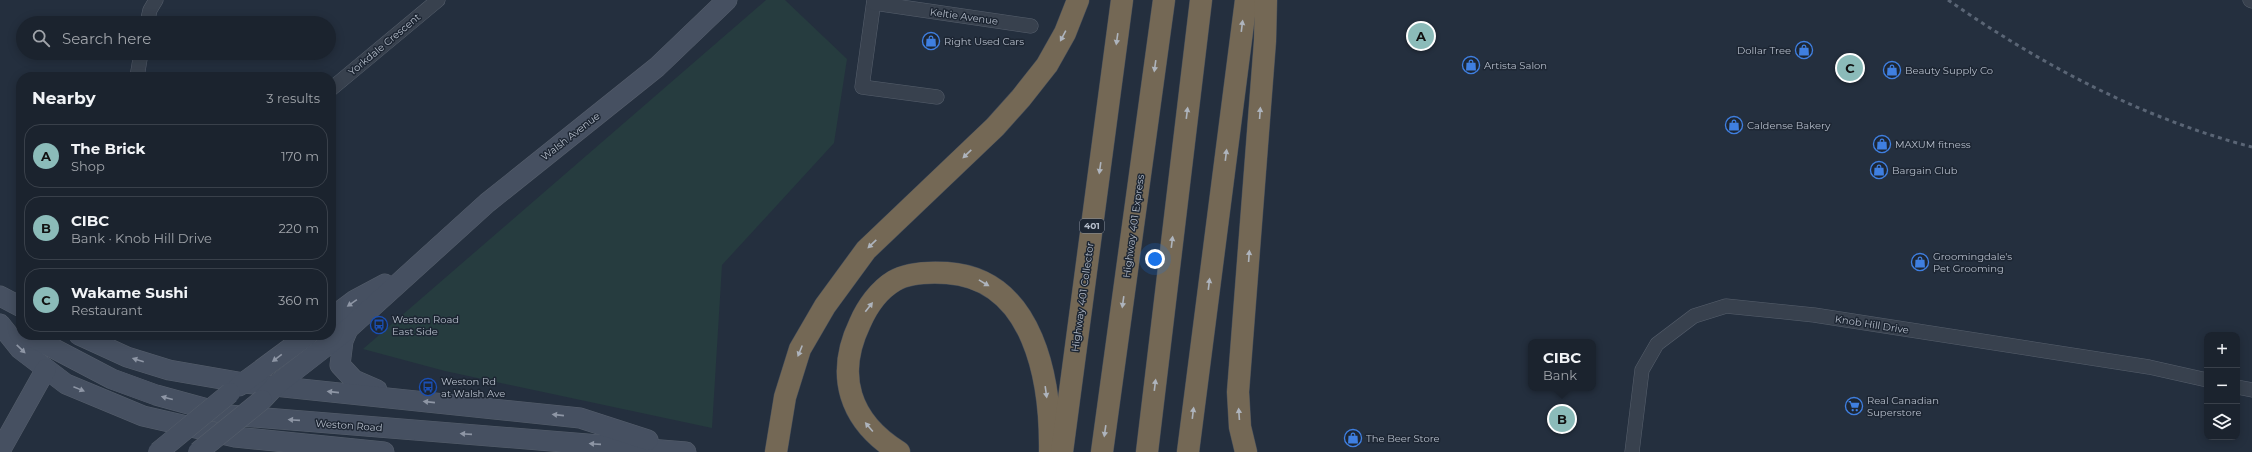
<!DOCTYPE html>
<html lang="en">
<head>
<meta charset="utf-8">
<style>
	body { margin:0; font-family:Montserrat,sans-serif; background:#282f3a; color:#f1f3f6 }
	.controls { position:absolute; right:12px; bottom:12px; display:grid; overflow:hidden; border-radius:8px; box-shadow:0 2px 10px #0003 }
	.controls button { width:36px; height:36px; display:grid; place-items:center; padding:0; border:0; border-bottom:1px solid #39404a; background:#1b232e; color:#f1f3f6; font:20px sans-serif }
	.you { position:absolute; left:1155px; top:259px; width:14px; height:14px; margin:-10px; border:3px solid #fff; border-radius:50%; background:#1a73e8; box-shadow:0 0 0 6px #1a73e833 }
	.badge { display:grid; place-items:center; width:26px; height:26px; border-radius:50%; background:#8bbbb9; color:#111; font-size:13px; font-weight:700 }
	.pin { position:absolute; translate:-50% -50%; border:2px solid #fff; box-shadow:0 1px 4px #0006 }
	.popup { position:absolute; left:1528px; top:339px; width:68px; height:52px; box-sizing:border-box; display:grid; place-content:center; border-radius:8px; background:#1b232e; filter:drop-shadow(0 1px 3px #0005); font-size:13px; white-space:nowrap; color:#a0a4aa }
	.popup b { font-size:15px; color:#f1f3f6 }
	.popup::after { content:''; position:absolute; left:50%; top:100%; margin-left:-8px; border:8px solid transparent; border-top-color:#1b232e }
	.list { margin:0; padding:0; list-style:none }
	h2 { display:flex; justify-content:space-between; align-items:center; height:52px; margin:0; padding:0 16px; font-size:17px }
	h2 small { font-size:13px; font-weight:400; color:#a0a4aa }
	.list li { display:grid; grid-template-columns:26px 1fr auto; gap:12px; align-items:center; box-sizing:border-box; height:64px; margin:0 8px 8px; padding:0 8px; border:1px solid #39404a; border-radius:16px }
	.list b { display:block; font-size:15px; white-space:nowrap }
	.list p { margin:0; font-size:13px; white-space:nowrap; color:#a0a4aa }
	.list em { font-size:13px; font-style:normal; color:#a0a4aa }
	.icon { flex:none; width:22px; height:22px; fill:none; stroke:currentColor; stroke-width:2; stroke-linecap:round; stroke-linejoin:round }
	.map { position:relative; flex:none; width:2252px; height:452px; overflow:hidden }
	.search { position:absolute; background:#1b232e; box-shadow:0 2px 10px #0003; left:16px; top:16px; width:320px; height:44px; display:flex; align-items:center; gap:10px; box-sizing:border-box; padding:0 14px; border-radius:22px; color:#a0a4aa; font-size:15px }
	.panel { position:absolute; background:#1b232e; box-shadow:0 2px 10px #0003; left:16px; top:72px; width:320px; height:268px; border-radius:16px }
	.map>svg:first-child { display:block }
	.green { fill:#263c3f }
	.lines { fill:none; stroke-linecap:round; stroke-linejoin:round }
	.street-casing { stroke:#565f6c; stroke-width:15 }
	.secondary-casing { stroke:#565f6c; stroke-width:21 }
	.highway-casing { stroke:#434c59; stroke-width:23 }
	.street { stroke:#38414e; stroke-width:14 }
	.secondary { stroke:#465061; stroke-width:20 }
	.highway { stroke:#746855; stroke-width:22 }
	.rail { stroke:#5a6575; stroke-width:3; stroke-dasharray:4 4; stroke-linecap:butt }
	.secondary-bridge-casing { stroke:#565f6c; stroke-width:21; stroke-linecap:butt }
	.secondary-bridge { stroke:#465061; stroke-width:20 }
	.oneway { fill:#aeb4bd }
	.oneway2 { fill:#8e96a5 }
	.labels { text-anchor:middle; stroke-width:3; stroke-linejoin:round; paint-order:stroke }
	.shield { fill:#1d2633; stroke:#878f9c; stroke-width:1 }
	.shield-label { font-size:9px; font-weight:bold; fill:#b4bcc9 }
	.street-label { font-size:10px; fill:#b4bcc9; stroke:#1d2633 }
	.poi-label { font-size:10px; fill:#b4bcc9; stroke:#1d2633; text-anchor:start }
</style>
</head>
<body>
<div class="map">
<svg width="2252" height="452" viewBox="0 0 2252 452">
	<rect width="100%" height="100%" fill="#242f3e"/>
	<path class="green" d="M 766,0 L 785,0 L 847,59 L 834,143 L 722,265 L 712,428 L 445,371 L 363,349 Z"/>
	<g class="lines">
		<g class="street-casing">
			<g id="street">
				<path d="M 874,0 L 862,87 L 937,97"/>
				<path d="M 2250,0 L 2252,1"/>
				<path d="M 874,3 L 1031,26"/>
				<path d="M 147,23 L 150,10 L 156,0"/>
				<path d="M 137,77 L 141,53"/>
				<path d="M 331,89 L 438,0"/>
				<path d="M 2237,387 L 2252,390"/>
				<path d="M 1632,452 L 1642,370 L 1657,344 L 1694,316 L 1726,306 L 1814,315 L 2149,367 L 2207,380"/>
			</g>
		</g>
		<g class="secondary-casing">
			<g id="secondary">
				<path d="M 0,296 L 21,307"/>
				<path d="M 331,318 L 355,300 L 385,284"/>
				<path d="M 0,324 L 20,349 L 66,384 L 143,416 L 235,437 L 384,452"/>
				<path d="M 348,329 L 343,341 L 340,365 L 354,380 L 377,390"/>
				<path d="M 28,335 L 112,379 L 156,395 L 229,415 L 686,452"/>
				<path d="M 79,335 L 127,357 L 169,370 L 244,383 L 580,418 L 648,440"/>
				<path d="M 239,386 L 308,335"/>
				<path d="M 262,400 L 276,385 L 348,329 L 487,203 L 657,67 L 727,0"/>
				<path d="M 0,451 L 46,369"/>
			</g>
		</g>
		<g class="highway-casing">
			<g id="highway">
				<path d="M 776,452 L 785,397 L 800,349 L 825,306 L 866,250 L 995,127 L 1021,98 L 1047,65 L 1065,33 L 1078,0"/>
				<path d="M 899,452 C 849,421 835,375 860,323 C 867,307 879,290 894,281 C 909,272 930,272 947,273 C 1035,279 1051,382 1050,452"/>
				<path d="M 1062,452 L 1122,0"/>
				<path d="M 1102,452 L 1164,0"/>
				<path d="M 1147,452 L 1201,0"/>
				<path d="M 1188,452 L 1246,0"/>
				<path d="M 1246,452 L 1240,427 L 1238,392 L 1265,41 L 1266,0"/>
			</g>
		</g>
		<use href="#street" class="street"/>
		<use href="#secondary" class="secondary"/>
		<use href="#highway" class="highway"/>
		<path class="rail" d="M 1948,0 C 2042,65 2141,118 2252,147"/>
		<g class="secondary-bridge-casing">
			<g id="secondary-bridge">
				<path d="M 158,452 L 230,393"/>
				<path d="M 198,452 L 262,400"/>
			</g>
		</g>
		<use href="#secondary-bridge" class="secondary-bridge"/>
	</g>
	<defs><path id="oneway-solid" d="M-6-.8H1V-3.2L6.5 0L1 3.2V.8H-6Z"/></defs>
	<g class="oneway">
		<use href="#oneway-solid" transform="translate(1242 26) rotate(-83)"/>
		<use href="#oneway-solid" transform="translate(1063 36) rotate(118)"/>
		<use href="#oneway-solid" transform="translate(1117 39) rotate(98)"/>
		<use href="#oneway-solid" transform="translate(1155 66) rotate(98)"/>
		<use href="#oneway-solid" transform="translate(1187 113) rotate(-83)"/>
		<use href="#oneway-solid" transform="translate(1260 113) rotate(-86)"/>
		<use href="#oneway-solid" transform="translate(967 154) rotate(136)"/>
		<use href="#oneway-solid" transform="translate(1226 155) rotate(-83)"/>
		<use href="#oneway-solid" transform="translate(1100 168) rotate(98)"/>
		<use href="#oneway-solid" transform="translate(1172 242) rotate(-83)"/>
		<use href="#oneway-solid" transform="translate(872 244) rotate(136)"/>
		<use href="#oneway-solid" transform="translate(1249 256) rotate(-86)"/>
		<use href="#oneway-solid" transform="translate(984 283) rotate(31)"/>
		<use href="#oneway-solid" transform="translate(1209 284) rotate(-83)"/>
		<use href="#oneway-solid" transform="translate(1123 302) rotate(98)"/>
		<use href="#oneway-solid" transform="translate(869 307) rotate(-52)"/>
		<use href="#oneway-solid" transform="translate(800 351) rotate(112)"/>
		<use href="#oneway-solid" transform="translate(1155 385) rotate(-83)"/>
		<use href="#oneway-solid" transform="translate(1046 392) rotate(82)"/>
		<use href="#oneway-solid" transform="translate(1193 413) rotate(-83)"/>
		<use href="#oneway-solid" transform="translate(1239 414) rotate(-94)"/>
		<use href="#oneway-solid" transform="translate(869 427) rotate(-130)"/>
		<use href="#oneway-solid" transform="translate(1105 431) rotate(98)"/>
	</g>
	<g class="oneway2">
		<use href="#oneway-solid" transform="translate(352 303) rotate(145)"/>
		<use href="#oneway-solid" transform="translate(21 349) rotate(44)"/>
		<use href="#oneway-solid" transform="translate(277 358) rotate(143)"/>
		<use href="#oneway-solid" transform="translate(138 360) rotate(-163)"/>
		<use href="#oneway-solid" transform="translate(79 389) rotate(22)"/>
		<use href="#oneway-solid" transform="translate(333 392) rotate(-174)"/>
		<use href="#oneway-solid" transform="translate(167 398) rotate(-165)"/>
		<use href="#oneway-solid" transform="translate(429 402) rotate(-174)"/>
		<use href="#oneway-solid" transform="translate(558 415) rotate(-174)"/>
		<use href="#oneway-solid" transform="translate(294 420) rotate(-176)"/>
		<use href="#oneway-solid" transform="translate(466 434) rotate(-176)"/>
		<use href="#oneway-solid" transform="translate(595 444) rotate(-176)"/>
	</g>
	<defs>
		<g id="shop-ring" transform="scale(0.9)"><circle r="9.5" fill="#1d2633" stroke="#3f7fe0" stroke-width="1.5"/><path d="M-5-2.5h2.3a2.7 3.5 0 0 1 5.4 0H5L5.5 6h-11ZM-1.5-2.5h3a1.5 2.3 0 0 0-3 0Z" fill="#3f7fe0"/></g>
		<g id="bus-ring" transform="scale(0.9)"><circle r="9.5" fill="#1d2633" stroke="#1a4fb4" stroke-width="1.5"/><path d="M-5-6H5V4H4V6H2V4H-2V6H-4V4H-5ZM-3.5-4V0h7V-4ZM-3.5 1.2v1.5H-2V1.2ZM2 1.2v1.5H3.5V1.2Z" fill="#1a4fb4"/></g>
		<g id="supermarket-ring" transform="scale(0.9)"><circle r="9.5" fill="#1d2633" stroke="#3f7fe0" stroke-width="1.5"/><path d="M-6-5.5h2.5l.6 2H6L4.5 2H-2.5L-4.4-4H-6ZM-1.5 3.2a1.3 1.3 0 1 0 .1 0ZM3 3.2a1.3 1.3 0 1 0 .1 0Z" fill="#3f7fe0"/></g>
	</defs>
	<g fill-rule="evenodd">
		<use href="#shop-ring" x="931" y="41"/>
		<use href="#shop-ring" x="1804" y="50"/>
		<use href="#shop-ring" x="1471" y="65"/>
		<use href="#shop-ring" x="1892" y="70"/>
		<use href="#shop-ring" x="1734" y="125"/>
		<use href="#shop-ring" x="1882" y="144"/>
		<use href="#shop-ring" x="1879" y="170"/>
		<use href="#shop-ring" x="1920" y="262"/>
		<use href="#bus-ring" x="379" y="325"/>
		<use href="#bus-ring" x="428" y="387"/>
		<use href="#supermarket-ring" x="1854" y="406"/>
		<use href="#shop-ring" x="1353" y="438"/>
	</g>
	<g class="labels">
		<rect class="shield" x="1080" y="219" width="24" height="14" rx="3"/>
		<g class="shield-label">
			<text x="1092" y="229">401</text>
		</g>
		<g class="street-label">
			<text transform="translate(964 16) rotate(8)" y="4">Keltie Avenue</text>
			<text transform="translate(384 44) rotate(-40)" y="4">Yorkdale Crescent</text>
			<text transform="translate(570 136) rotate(-38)" y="4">Walsh Avenue</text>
			<text transform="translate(1133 226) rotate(-82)" y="4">Highway 401 Express</text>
			<text transform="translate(1082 297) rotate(-82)" y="4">Highway 401 Collector</text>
			<text transform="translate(1872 324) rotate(9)" y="4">Knob Hill Drive</text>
			<text transform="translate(349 425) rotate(4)" y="4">Weston Road</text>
		</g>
		<g class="poi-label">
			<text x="944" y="45">Right Used Cars</text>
			<text x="1791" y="54" text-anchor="end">Dollar Tree</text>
			<text x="1484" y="69">Artista Salon</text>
			<text x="1905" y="74">Beauty Supply Co</text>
			<text x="1747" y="129">Caldense Bakery</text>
			<text x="1895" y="148">MAXUM fitness</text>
			<text x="1892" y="174">Bargain Club</text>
			<text x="1933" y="260">Groomingdale's<tspan x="1933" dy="12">Pet Grooming</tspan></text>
			<text x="392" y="323">Weston Road<tspan x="392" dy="12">East Side</tspan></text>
			<text x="441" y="385">Weston Rd<tspan x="441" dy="12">at Walsh Ave</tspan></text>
			<text x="1867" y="404">Real Canadian<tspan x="1867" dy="12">Superstore</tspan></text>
			<text x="1366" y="442">The Beer Store</text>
		</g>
	</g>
</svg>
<div class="controls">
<button>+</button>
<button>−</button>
<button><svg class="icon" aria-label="layers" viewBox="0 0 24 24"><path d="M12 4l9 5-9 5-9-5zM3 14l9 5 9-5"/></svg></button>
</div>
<div class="you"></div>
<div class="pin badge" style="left:1421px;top:36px">A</div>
<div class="pin badge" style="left:1562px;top:419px">B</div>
<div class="popup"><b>CIBC</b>Bank</div>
<div class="pin badge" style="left:1850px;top:68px">C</div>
<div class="search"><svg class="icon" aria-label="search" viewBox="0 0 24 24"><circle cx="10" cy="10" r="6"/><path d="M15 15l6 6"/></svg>Search here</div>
<section class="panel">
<h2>Nearby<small>3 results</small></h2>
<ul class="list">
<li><span class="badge">A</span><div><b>The Brick</b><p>Shop</p></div><em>170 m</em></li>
<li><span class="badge">B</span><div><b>CIBC</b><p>Bank · Knob Hill Drive</p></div><em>220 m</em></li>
<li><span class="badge">C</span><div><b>Wakame Sushi</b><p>Restaurant</p></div><em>360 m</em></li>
</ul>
</section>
</div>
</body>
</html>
